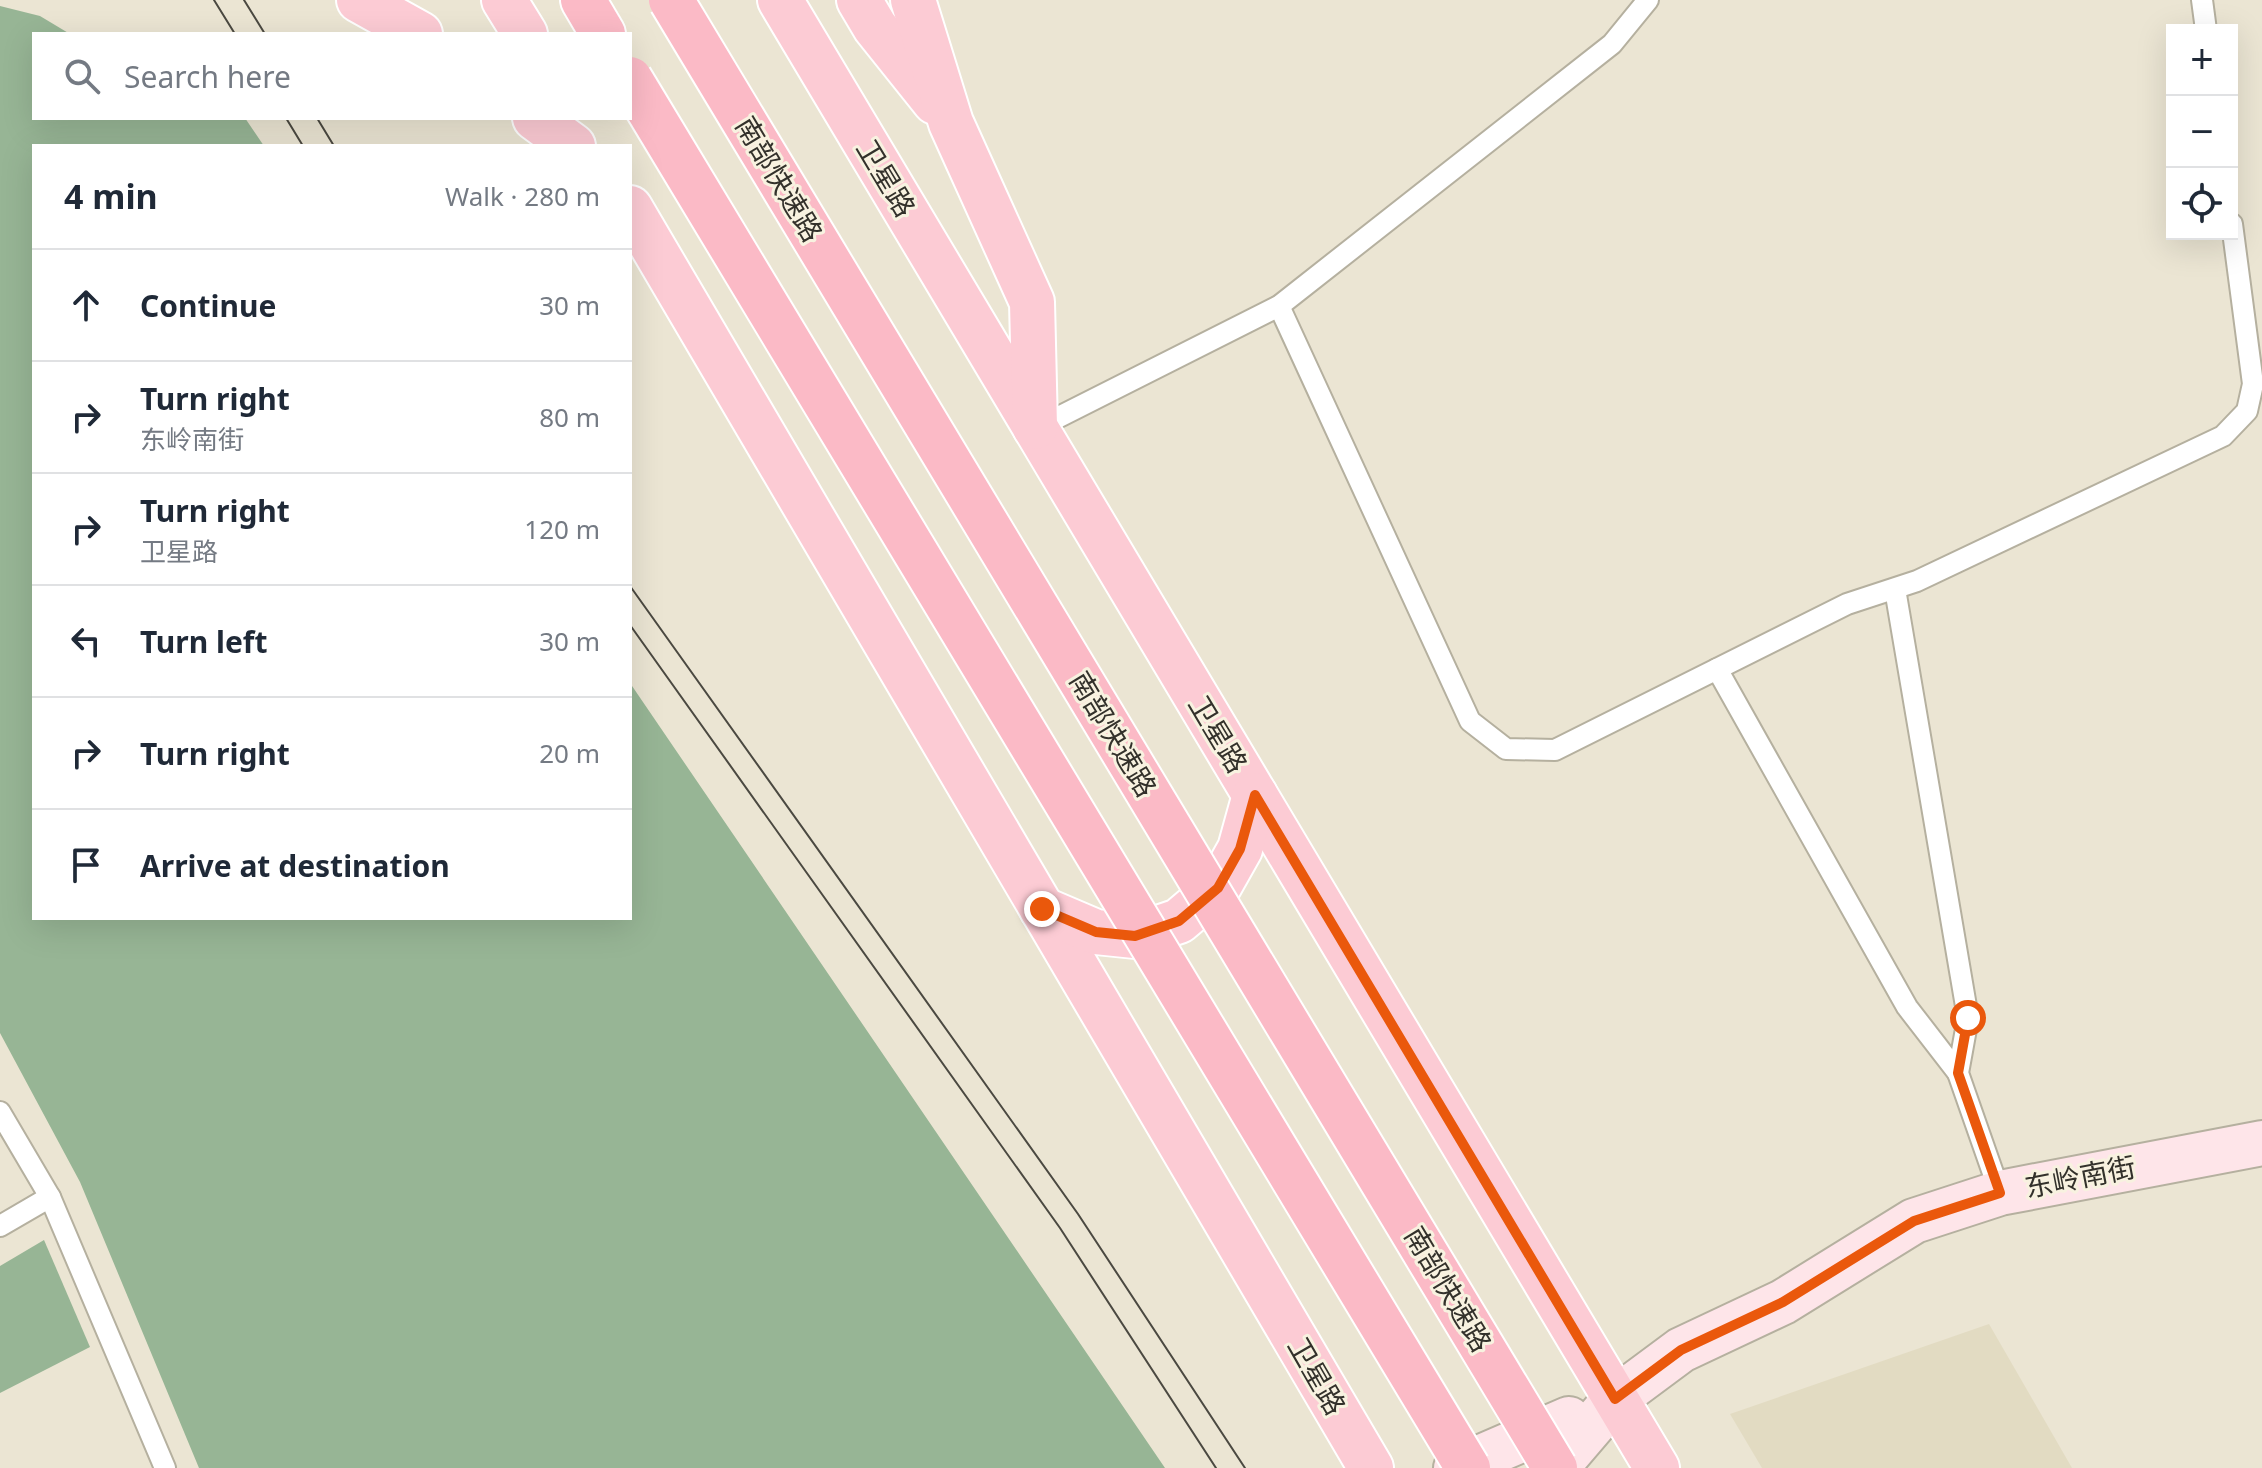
<!DOCTYPE html>
<html lang="en">
<head>
<meta charset="utf-8">
<style>
	body { margin:0; font-family:"Noto Sans","Noto Sans SC",sans-serif; background:#f6f6f7; color:#1f2937 }
	.controls { position:absolute; right:24px; top:24px; display:grid; overflow:hidden; border-radius:0px; box-shadow:0 8px 32px #0002 }
	.controls button { width:72px; height:72px; display:grid; place-items:center; padding:0; border:0; border-bottom:2px solid #e0e1e3; background:#fff; color:#1f2937; font:40px sans-serif }
	.stop { position:absolute; width:24px; height:24px; margin:-18px; border:6px solid #ea580c; border-radius:50%; background:#fff }
	.stop.end { background:#ea580c; border-color:#fff; box-shadow:0 2px 8px #0008 }
	.list { margin:0; padding:0; list-style:none }
	h2 { display:flex; justify-content:space-between; align-items:center; height:104px; margin:0; padding:0 32px; font-size:34px }
	h2 small { font-size:26px; font-weight:400; color:#747a83 }
	.list li { display:grid; grid-template-columns:52px 1fr auto; gap:24px; align-items:center; box-sizing:border-box; height:112px; padding:0 32px; border-top:2px solid #e0e1e3 }
	.list b { display:block; font-size:30px; white-space:nowrap }
	.list p { margin:0; font-size:26px; white-space:nowrap; color:#747a83 }
	.list em { font-size:26px; font-style:normal; color:#747a83 }
	.icon { flex:none; width:44px; height:44px; fill:none; stroke:currentColor; stroke-width:2; stroke-linecap:round; stroke-linejoin:round }
	.map { position:relative; flex:none; width:2262px; height:1468px; overflow:hidden }
	.search { position:absolute; background:#fff; box-shadow:0 8px 32px #0002; left:32px; top:32px; width:600px; height:88px; display:flex; align-items:center; gap:20px; box-sizing:border-box; padding:0 28px; border-radius:0px; color:#747a83; font-size:30px }
	.panel { position:absolute; background:#fff; box-shadow:0 8px 32px #0002; left:32px; top:144px; width:600px; height:776px; border-radius:0px }
	.map>svg:first-child { display:block }
	.built { fill:#e2dbc2 }
	.forest { fill:#97b595 }
	.lines { fill:none; stroke-linecap:round; stroke-linejoin:round }
	.service-casing { stroke:#b5b09f; stroke-width:24 }
	.secondary-casing { stroke:#b5b09f; stroke-width:48 }
	.primary-casing { stroke:#fff; stroke-width:48 }
	.trunk-casing { stroke:#fff; stroke-width:48 }
	.service { stroke:#fff; stroke-width:20 }
	.secondary { stroke:#fee5e9; stroke-width:44 }
	.primary { stroke:#fccbd4; stroke-width:44 }
	.trunk { stroke:#fbbac6; stroke-width:44 }
	.tram { stroke:#4b4941; stroke-width:2 }
	.trunk-bridge-casing { stroke:#fff; stroke-width:48; stroke-linecap:butt }
	.trunk-bridge { stroke:#fbbac6; stroke-width:44 }
	.route { stroke:#ea580c; stroke-width:10 }
	.labels { text-anchor:middle; stroke-width:6; stroke-linejoin:round; paint-order:stroke }
	.street-label { font-size:28px; fill:#33312b; stroke:#f8f2e0 }
</style>
</head>
<body>
<div class="map">
<svg width="2262" height="1468" viewBox="0 0 2262 1468">
	<rect width="100%" height="100%" fill="#ebe5d3"/>
	<path class="built" d="M 1989,1324 L 2072,1468 L 1762,1468 L 1730,1414 Z"/>
	<g class="forest">
		<path d="M 0,6 L 40,16 L 70,34 L 34,34 L 34,118 L 245,118 L 264,146 L 34,146 L 34,918 L 630,918 L 630,683 L 1165,1468 L 199,1468 L 80,1182 L 0,1033 Z"/>
		<path d="M 44,1240 L 90,1347 L 0,1393 L 0,1266 Z"/>
	</g>
	<g class="lines">
		<g class="service-casing">
			<g id="service">
				<path d="M 2202,0 L 2206,30"/>
				<path d="M 1279,306 L 1470,721 L 1506,749 L 1555,750 L 1847,604 L 1917,581 L 2223,436 L 2247,411 L 2253,384 L 2232,224"/>
				<path d="M 1035,429 L 1279,306 L 1612,44 L 1648,0"/>
				<path d="M 1895,589 L 1968,1018 L 1958,1073 L 2000,1193"/>
				<path d="M 1717,669 L 1907,1007 L 1958,1073"/>
				<path d="M 0,1112 L 50,1197 L 165,1468"/>
				<path d="M 0,1226 L 50,1197"/>
			</g>
		</g>
		<g class="secondary-casing">
			<g id="secondary">
				<path d="M 1456,1468 L 1569,1419"/>
				<path d="M 1556,1468 L 1615,1399 L 1681,1350 L 1783,1302 L 1914,1221 L 2000,1193 L 2262,1143"/>
			</g>
		</g>
		<g class="primary-casing">
			<g id="primary">
				<path d="M 359,0 L 420,34"/>
				<path d="M 504,0 L 525,34"/>
				<path d="M 780,0 L 1657,1468"/>
				<path d="M 859,0 L 875,27 L 935,102"/>
				<path d="M 913,0 L 951,123 L 1032,302 L 1035,427"/>
				<path d="M 535,118 L 573,146"/>
				<path d="M 630,208 L 1371,1468"/>
				<path d="M 1042,909 L 1096,932 L 1135,936 L 1179,921 L 1218,888 L 1240,849 L 1255,795"/>
			</g>
		</g>
		<g class="trunk-casing">
			<path id="trunk" d="M 583,0 L 603,34"/>
		</g>
		<use href="#service" class="service"/>
		<use href="#secondary" class="secondary"/>
		<use href="#primary" class="primary"/>
		<use href="#trunk" class="trunk"/>
		<g class="tram">
			<path d="M 214,0 L 235,34"/>
			<path d="M 244,0 L 265,34"/>
			<path d="M 286,118 L 303,146"/>
			<path d="M 317,118 L 334,146"/>
			<path d="M 630,586 L 1078,1214 L 1245,1468"/>
			<path d="M 630,625 L 1060,1228 L 1216,1468"/>
		</g>
		<g class="trunk-bridge-casing">
			<g id="trunk-bridge">
				<path d="M 671,0 L 1555,1468"/>
				<path d="M 630,79 L 1468,1468"/>
			</g>
		</g>
		<use href="#trunk-bridge" class="trunk-bridge"/>
	</g>
	<g class="lines">
		<path class="route" d="M 1042,909 L 1096,932 L 1135,936 L 1179,921 L 1218,888 L 1240,849 L 1255,795 L 1615,1399 L 1681,1350 L 1783,1302 L 1914,1221 L 2000,1193 L 1958,1073 L 1968,1018"/>
	</g>
	<g class="labels">
		<g class="street-label">
			<text transform="translate(886 178) rotate(59)" y="10">卫星路</text>
			<text transform="translate(779 179) rotate(59)" y="10">南部快速路</text>
			<text transform="translate(1113 734) rotate(59)" y="10">南部快速路</text>
			<text transform="translate(1218 734) rotate(59)" y="10">卫星路</text>
			<text transform="translate(2080 1177) rotate(-11)" y="10">东岭南街</text>
			<text transform="translate(1448 1289) rotate(59)" y="10">南部快速路</text>
			<text transform="translate(1317 1376) rotate(60)" y="10">卫星路</text>
		</g>
	</g>
</svg>
<div class="controls">
<button>+</button>
<button>−</button>
<button><svg class="icon" aria-label="locate" viewBox="0 0 24 24"><circle cx="12" cy="12" r="6"/><path d="M12 2v4M12 18v4M2 12h4M18 12h4"/></svg></button>
</div>
<div class="stop" style="left:1968px;top:1018px"></div>
<div class="stop end" style="left:1042px;top:909px"></div>
<div class="search"><svg class="icon" aria-label="search" viewBox="0 0 24 24"><circle cx="10" cy="10" r="6"/><path d="M15 15l6 6"/></svg>Search here</div>
<section class="panel">
<h2>4 min<small>Walk · 280 m</small></h2>
<ul class="list">
<li><svg class="icon" aria-label="ahead" viewBox="0 0 24 24"><path d="M12 20V5M6 11l6-6 6 6"/></svg><div><b>Continue</b></div><em>30 m</em></li>
<li><svg class="icon" aria-label="right" viewBox="0 0 24 24"><path d="M7 20v-9h11M14 6l5 5-5 5"/></svg><div><b>Turn right</b><p>东岭南街</p></div><em>80 m</em></li>
<li><svg class="icon" aria-label="right" viewBox="0 0 24 24"><path d="M7 20v-9h11M14 6l5 5-5 5"/></svg><div><b>Turn right</b><p>卫星路</p></div><em>120 m</em></li>
<li><svg class="icon" aria-label="left" viewBox="0 0 24 24"><path d="M17 20v-9H6M10 6l-5 5 5 5"/></svg><div><b>Turn left</b></div><em>30 m</em></li>
<li><svg class="icon" aria-label="right" viewBox="0 0 24 24"><path d="M7 20v-9h11M14 6l5 5-5 5"/></svg><div><b>Turn right</b></div><em>20 m</em></li>
<li><svg class="icon" aria-label="arrive" viewBox="0 0 24 24"><path d="M6 21V4h12l-3 4 3 4H6"/></svg><div><b>Arrive at destination</b></div></li>
</ul>
</section>
</div>
</body>
</html>
